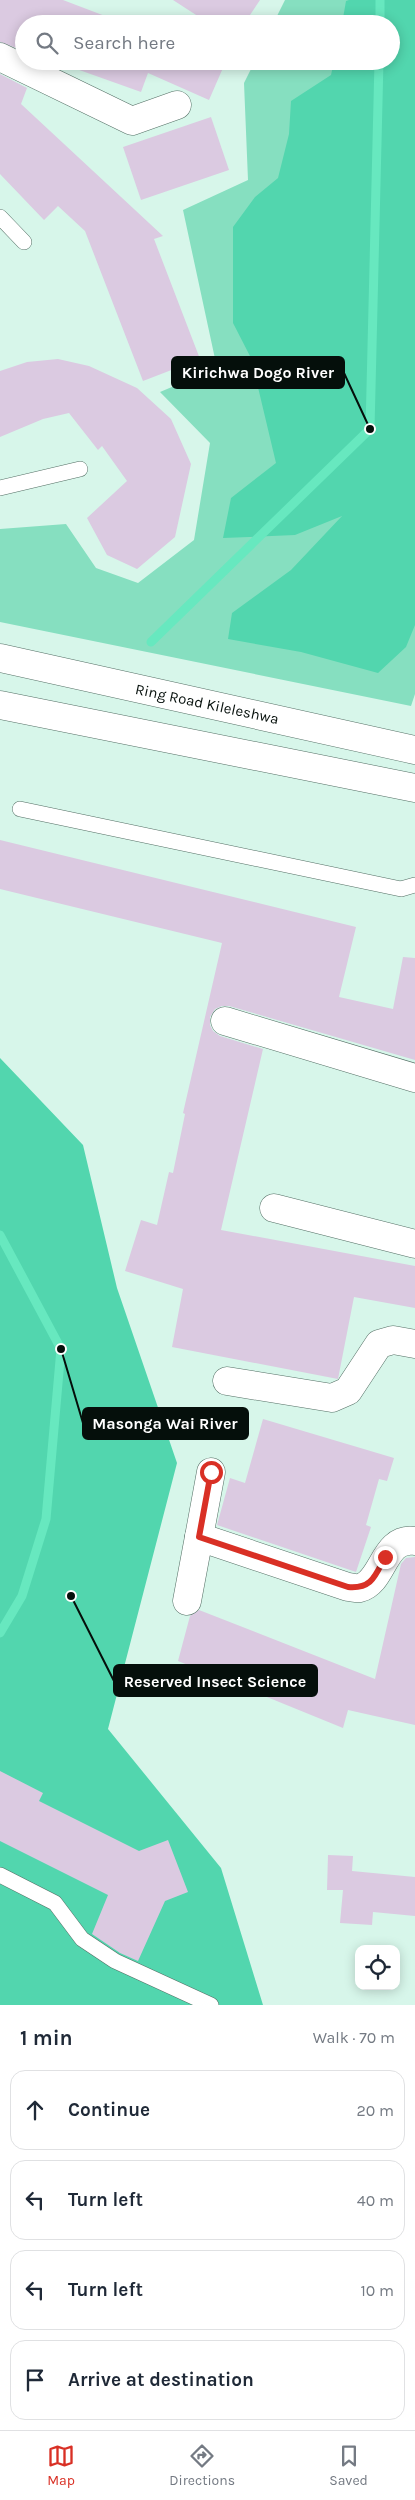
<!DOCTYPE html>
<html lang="en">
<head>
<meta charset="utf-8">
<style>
	body { margin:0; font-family:Karla,sans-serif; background:#f6f6f7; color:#1f2937 }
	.controls { position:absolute; right:15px; bottom:15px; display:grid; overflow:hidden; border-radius:10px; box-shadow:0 2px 12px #0003 }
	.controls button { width:45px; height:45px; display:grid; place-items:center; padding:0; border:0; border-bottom:1px solid #e0e1e3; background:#fff; color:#1f2937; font:25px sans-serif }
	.stop { position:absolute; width:15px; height:15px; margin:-11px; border:4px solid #d93025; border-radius:50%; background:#fff }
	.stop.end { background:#d93025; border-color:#fff; box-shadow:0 1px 5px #0008 }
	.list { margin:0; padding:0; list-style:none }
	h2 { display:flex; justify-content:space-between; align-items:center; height:65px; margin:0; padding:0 20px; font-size:21px }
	h2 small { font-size:16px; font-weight:400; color:#747a83 }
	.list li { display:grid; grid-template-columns:32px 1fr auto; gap:15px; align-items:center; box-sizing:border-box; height:80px; margin:0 10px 10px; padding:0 10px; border:1px solid #e0e1e3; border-radius:15px }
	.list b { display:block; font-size:19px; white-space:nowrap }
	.list em { font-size:16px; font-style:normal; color:#747a83 }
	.icon { flex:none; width:28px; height:28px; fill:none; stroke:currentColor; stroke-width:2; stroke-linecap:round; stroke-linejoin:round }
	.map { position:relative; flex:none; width:415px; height:2005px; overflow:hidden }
	.search { position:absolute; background:#fff; box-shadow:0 2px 12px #0003; left:15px; right:15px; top:15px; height:55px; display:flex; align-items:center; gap:12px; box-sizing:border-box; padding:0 18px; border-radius:28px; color:#747a83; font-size:19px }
	.sheet { height:425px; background:#fff }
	nav { display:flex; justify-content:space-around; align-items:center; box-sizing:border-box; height:70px; border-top:1px solid #e0e1e3; background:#fff; font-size:14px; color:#747a83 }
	nav a { display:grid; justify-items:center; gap:2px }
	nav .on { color:#d93025 }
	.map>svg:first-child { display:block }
	.green { fill:#86dfc0 }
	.forest { fill:#52d6ae }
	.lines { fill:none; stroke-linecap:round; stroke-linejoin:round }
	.stream { stroke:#67e8bf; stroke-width:9 }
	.building { fill:#dbcae1 }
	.service-casing { stroke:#546f65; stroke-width:16 }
	.minor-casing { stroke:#546f65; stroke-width:29 }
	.secondary-casing { stroke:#546f65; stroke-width:29 }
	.service { stroke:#fff; stroke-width:15 }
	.minor { stroke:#fff; stroke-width:28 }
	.secondary { stroke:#fff; stroke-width:28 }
	.route { stroke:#d93025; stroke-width:6 }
	.labels { text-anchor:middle; stroke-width:4; stroke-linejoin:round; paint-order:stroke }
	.street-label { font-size:15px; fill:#050f0b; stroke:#fff }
	.leader { fill:none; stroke:#050f0b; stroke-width:2 }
	.callout-dot { fill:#050f0b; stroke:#fff; stroke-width:2 }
	.callout { fill:#050f0b; stroke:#050f0b; stroke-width:2 }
	.callout-label { font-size:16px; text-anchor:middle; font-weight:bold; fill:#fff }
</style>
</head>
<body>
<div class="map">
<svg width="415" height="2005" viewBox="0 0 415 2005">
	<rect width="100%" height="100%" fill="#d7f6ea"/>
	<path class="green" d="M 285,0 L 415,0 L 415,694 L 411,706 L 0,622 L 0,529 L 66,524 L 96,568 L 138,583 L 194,540 L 210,443 L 160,392 L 217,368 L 183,210 L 248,180 L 244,83 L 255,61 L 391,61 L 391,24 L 273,24 Z"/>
	<g class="forest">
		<path d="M 349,0 L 415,0 L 415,625 L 406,647 L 378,673 L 301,652 L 228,639 L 232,613 L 291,570 L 342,516 L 295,535 L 223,538 L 231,498 L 276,463 L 251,358 L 233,323 L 233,227 L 255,197 L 278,178 L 289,134 L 291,101 L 331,75 L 334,61 L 391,61 L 391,24 L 342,24 L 346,1 Z"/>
		<path d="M 0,1058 L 83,1145 L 117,1288 L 177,1463 L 108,1729 L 221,1868 L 263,2005 L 0,2005 Z"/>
	</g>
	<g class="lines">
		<g class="stream">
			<path d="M 380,24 L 380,0"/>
			<path d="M 151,642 L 370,429 L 379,61"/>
			<path d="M 0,1235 L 61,1349 L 46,1519 L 22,1596 L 0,1633"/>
		</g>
	</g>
	<g class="building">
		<path d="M 0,0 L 63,0 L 126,24 L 24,24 L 24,51 L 0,42 Z"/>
		<path d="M 173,0 L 260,0 L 244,24 L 210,24 Z"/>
		<path d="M 54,61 L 226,61 L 209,100 L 148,73 L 141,92 Z"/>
		<path d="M 0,74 L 27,88 L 21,104 L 163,236 L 154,239 L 200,359 L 143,381 L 85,231 L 58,206 L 44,220 L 0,174 Z"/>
		<path d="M 211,117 L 229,170 L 141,200 L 123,147 Z"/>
		<path d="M 58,359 L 89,366 L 137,388 L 171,419 L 191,464 L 175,537 L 137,569 L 107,555 L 87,518 L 127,481 L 102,446 L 98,450 L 69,413 L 43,419 L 0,437 L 0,371 L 27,362 Z"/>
		<path d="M 0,840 L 356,927 L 339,997 L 393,1009 L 403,957 L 415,958 L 415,1060 L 229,1006 L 222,1006 L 215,1009 L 210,1017 L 210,1025 L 213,1031 L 220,1036 L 263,1049 L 221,1230 L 415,1266 L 415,1308 L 354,1297 L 338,1379 L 172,1347 L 183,1289 L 125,1271 L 141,1220 L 157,1225 L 169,1172 L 173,1173 L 185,1114 L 183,1113 L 222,943 L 0,889 Z"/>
		<path d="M 263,1419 L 394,1458 L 387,1481 L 379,1479 L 366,1525 L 371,1527 L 356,1572 L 217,1525 L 230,1478 L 245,1483 Z"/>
		<path d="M 415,1557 L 415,1725 L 348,1710 L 343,1728 L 178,1661 L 190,1616 L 199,1610 L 375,1679 L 401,1564 L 406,1558 Z"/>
		<path d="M 0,1771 L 43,1793 L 39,1801 L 139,1851 L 168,1840 L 188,1892 L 165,1901 L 138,1961 L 120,1953 L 92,1934 L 108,1895 L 0,1841 Z"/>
		<path d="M 328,1855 L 353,1856 L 352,1871 L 415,1877 L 415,1916 L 373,1912 L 372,1925 L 340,1923 L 343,1890 L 327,1890 Z"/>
	</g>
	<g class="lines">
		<g class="service-casing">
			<g id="service">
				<path d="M 0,217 L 24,242"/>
				<path d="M 0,488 L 80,469"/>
				<path d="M 20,809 L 401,889 L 415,885"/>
				<path d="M 0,1875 L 55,1903 L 82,1939 L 115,1961 L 211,2005"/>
			</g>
		</g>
		<g class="minor-casing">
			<g id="minor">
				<path d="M 0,57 L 132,121 L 177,105"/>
				<path d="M 225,1021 L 415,1078"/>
				<path d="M 274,1208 L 415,1244"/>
				<path d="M 227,1381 L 332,1398 L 348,1391 L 379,1344 L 393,1340 L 415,1344"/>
				<path d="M 199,1537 L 211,1472"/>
				<path d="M 187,1601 L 199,1537 L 348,1587 C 352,1587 357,1589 360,1588 C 384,1582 383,1536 415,1541"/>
			</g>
		</g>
		<g class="secondary-casing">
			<g id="secondary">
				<path d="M 0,658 L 415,750"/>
				<path d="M 0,705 L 415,788"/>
			</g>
		</g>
		<use href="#service" class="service"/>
		<use href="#minor" class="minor"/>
		<use href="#secondary" class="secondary"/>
	</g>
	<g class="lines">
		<path class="route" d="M 211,1472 L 199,1537 L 348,1587 C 372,1589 375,1576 385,1557"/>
	</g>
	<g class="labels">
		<g class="street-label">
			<text transform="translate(207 704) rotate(12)" y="5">Ring Road Kileleshwa</text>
		</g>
	</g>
	<path class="leader" d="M370 429L344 373M61 1349L83 1423M71 1596L114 1681"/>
	<g class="callout-dot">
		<circle cx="370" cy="429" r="5"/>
		<circle cx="61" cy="1349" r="5"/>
		<circle cx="71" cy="1596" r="5"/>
	</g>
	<g class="callout">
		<rect x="172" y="357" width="172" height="31" rx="5"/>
		<rect x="83" y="1408" width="165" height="31" rx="5"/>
		<rect x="114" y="1665" width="203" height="31" rx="5"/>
	</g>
	<g class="callout-label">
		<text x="258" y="378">Kirichwa Dogo River</text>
		<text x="165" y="1429">Masonga Wai River</text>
		<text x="215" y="1687">Reserved Insect Science</text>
	</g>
</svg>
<div class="controls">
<button><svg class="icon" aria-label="locate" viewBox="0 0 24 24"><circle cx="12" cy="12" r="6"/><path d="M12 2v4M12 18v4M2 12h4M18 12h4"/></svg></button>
</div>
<div class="stop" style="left:211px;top:1472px"></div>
<div class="stop end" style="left:385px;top:1557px"></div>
<div class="search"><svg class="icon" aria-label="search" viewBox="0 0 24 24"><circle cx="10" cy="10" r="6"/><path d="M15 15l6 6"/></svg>Search here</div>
</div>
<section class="sheet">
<h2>1 min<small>Walk · 70 m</small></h2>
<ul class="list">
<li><svg class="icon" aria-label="ahead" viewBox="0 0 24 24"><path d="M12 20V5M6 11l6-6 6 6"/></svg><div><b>Continue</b></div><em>20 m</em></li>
<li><svg class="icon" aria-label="left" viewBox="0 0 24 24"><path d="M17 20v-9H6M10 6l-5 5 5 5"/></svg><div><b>Turn left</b></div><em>40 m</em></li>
<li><svg class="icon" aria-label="left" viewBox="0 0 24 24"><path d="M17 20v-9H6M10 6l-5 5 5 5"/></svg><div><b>Turn left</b></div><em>10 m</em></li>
<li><svg class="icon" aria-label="arrive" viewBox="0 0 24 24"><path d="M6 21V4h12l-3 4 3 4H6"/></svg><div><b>Arrive at destination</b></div></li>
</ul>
</section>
<nav>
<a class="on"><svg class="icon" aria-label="map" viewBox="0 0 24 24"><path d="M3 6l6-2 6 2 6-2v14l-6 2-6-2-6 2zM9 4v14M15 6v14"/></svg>Map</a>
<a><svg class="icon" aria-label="directions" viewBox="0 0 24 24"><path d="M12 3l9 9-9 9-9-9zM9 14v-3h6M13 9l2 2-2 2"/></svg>Directions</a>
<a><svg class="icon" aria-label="saved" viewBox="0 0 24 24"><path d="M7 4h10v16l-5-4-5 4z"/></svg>Saved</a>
</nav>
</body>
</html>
